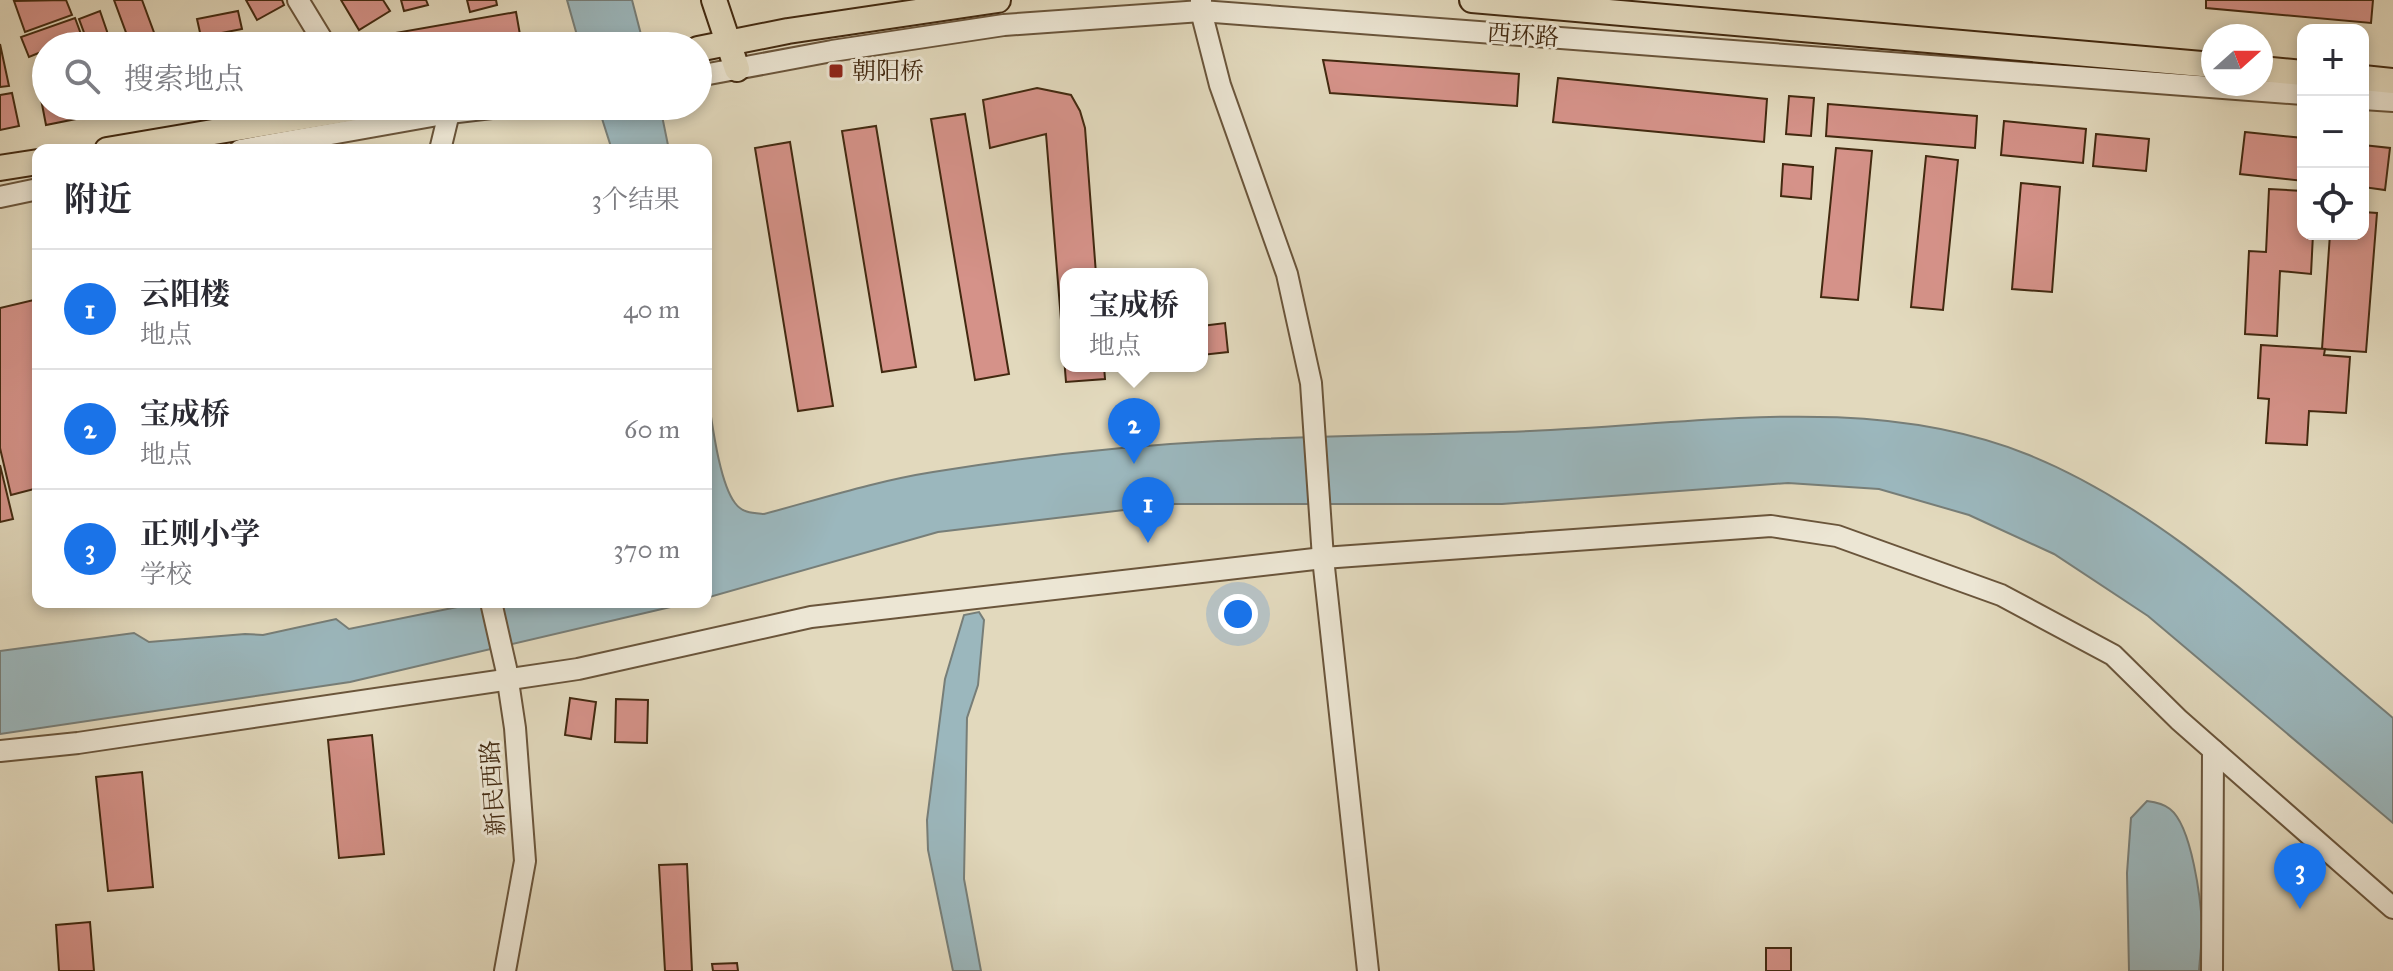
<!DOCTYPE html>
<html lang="zh">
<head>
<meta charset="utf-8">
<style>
	body { margin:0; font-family:"IM FELL Great Primer","Noto Serif SC",serif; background:#f2f2f3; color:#2b2b33 }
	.controls { position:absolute; right:24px; top:24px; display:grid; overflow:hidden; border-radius:16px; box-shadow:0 4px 12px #0003 }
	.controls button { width:72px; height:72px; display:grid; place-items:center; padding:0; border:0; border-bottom:2px solid #e1e1e2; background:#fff; color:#2b2b33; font:40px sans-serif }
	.compass { position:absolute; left:2201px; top:24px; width:72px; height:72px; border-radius:50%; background:#fff; box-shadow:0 4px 12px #0003; rotate:69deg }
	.you { position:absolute; left:1238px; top:614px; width:28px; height:28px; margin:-20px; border:6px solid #fff; border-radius:50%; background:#1a73e8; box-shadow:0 0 0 12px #1a73e833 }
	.badge { display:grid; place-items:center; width:52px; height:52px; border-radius:50%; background:#1a73e8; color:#fff; font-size:26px; font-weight:700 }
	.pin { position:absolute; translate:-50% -66px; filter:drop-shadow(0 2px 4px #0008) }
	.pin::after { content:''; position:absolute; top:42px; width:28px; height:24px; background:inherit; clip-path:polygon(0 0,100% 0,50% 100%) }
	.popup { position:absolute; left:1060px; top:268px; width:148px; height:104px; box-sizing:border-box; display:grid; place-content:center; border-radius:16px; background:#fff; filter:drop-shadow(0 2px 6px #0005); font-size:26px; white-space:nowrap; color:#7c7c81 }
	.popup b { font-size:30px; color:#2b2b33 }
	.popup::after { content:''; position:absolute; left:50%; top:100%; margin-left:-16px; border:16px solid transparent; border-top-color:#fff }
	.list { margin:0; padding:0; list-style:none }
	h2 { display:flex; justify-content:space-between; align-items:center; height:104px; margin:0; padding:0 32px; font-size:34px }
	h2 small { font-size:26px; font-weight:400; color:#7c7c81 }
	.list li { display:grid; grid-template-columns:52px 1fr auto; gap:24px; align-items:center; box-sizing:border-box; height:120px; padding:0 32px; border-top:2px solid #e1e1e2 }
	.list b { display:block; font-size:30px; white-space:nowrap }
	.list p { margin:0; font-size:26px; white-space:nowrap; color:#7c7c81 }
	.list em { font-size:26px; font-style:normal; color:#7c7c81 }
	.icon { flex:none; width:44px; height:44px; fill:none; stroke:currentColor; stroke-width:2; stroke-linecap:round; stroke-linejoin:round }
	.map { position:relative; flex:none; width:2393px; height:971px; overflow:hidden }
	.search { position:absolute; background:#fff; box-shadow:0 4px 12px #0003; left:32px; top:32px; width:680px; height:88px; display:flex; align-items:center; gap:20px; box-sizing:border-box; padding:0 28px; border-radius:44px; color:#7c7c81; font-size:30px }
	.panel { position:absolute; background:#fff; box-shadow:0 4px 12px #0003; left:32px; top:144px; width:680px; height:464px; border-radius:16px }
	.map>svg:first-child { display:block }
	.water { fill:#9bb7bd; stroke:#777e78; stroke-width:2 }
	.building { fill:#d59289; stroke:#422910; stroke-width:2 }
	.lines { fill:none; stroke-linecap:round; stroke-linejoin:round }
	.minor-casing { stroke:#6a553b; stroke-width:24 }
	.major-casing { stroke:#422910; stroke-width:28 }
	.minor { stroke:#ece6d4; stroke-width:20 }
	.major { stroke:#e2d9bd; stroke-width:24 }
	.poi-dot { fill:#8f2418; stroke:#ece6d4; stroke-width:3 }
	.labels { text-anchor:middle; stroke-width:6; stroke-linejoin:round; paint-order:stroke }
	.street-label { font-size:24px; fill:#422910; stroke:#ece6d4 }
	.poi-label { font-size:24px; fill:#422910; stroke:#ece6d4; text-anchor:start }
</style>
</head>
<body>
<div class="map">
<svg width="2393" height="971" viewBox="0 0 2393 971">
	<rect width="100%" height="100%" fill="#e2d9bd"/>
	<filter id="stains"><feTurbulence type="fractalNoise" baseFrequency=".0025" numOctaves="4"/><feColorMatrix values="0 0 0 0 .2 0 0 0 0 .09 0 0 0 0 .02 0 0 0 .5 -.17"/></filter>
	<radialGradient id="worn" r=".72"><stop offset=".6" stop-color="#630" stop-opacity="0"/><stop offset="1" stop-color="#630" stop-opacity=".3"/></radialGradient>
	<g class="water">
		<path d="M 567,0 L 632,0 L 644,46 L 580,46 Z"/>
		<path d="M 598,106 L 660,106 L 669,150 L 612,150 Z"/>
		<path d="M 706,385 C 711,413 718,481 735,503 C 742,513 753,513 764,514 C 820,499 876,481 933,472 C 1026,457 1123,446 1218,441 C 1321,435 1426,435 1530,431 C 1695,425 1870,391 2029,455 C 2165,510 2281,625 2393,718 L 2393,823 L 2148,616 L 2054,554 L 1969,515 L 1879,489 L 1788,483 L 1502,504 L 1175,504 L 938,532 L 706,598 Z"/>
		<path d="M 482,602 L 692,602 L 350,682 L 0,734 L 0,651 L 134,633 L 149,642 L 245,634 L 263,635 L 336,619 L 349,629 Z"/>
		<path d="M 979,612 L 984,620 L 978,685 L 967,718 L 964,879 L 981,971 L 953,971 L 928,850 L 927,820 L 945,679 L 964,615 Z"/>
		<path d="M 2147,801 C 2155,802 2164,804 2170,809 C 2192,826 2201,901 2202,927 C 2202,942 2200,957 2199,971 L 2129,971 L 2127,873 L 2131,818 Z"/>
	</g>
	<g class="building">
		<path d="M 66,0 L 72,15 L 25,32 L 14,1 Z"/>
		<path d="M 114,0 L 142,0 L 159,46 L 131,46 Z"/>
		<path d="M 246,0 L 282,0 L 284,5 L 257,20 Z"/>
		<path d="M 341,0 L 383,0 L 390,11 L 359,30 Z"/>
		<path d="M 401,0 L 426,0 L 428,5 L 404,11 Z"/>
		<path d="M 467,0 L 496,0 L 497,5 L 470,12 Z"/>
		<path d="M 2206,0 L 2373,0 L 2371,23 L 2206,8 Z"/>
		<path d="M 100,11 L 112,46 L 89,46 L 79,19 Z"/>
		<path d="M 238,11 L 242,29 L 201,37 L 197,19 Z"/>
		<path d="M 516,12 L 522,46 L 363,46 L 361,39 Z"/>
		<path d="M 75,18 L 82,37 L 57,46 L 46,46 L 46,50 L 29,57 L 21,37 Z"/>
		<path d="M 207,38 L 209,46 L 172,46 Z"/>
		<path d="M 0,44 L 9,86 L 0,87 Z"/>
		<path d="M 1323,60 L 1519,74 L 1517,106 L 1330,93 Z"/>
		<path d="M 1558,78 L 1767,99 L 1764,142 L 1553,122 Z"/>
		<path d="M 1037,88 L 1071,95 L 1080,111 L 1085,128 L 1096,274 L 1066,274 L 1066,366 L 1104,366 L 1105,379 L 1066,382 L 1046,134 L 990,148 L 983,100 Z"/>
		<path d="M 12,93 L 19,126 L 0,130 L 0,95 Z"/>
		<path d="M 1789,96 L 1814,98 L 1811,136 L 1786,134 Z"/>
		<path d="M 46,98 L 46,106 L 141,106 L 46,125 L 41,99 Z"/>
		<path d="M 1828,104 L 1977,116 L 1975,148 L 1826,136 Z"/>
		<path d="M 965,114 L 1009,374 L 975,380 L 931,119 Z"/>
		<path d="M 2004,121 L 2086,129 L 2083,163 L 2001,155 Z"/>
		<path d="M 876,126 L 916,367 L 882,372 L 842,131 Z"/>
		<path d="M 2245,132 L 2303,138 L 2303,181 L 2240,174 Z"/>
		<path d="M 2096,134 L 2149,139 L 2146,171 L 2093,166 Z"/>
		<path d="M 790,142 L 833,406 L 798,411 L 755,148 Z"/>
		<path d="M 2363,145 L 2390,148 L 2385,190 L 2363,187 Z"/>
		<path d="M 1836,148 L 1872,151 L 1858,300 L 1821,297 Z"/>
		<path d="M 1926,156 L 1958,160 L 1943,310 L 1911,307 Z"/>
		<path d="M 1783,164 L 1813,167 L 1811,199 L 1781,196 Z"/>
		<path d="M 2021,183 L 2060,187 L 2052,292 L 2012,289 Z"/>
		<path d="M 2269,189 L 2303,191 L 2301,224 L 2303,224 L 2303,234 L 2313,234 L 2311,274 L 2280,271 L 2277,336 L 2245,334 L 2249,251 L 2266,252 Z"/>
		<path d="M 2363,212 L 2377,213 L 2366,352 L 2322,349 L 2330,234 L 2363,234 Z"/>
		<path d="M 38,299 L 38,488 L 11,495 L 0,448 L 0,308 Z"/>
		<path d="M 1225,323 L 1228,352 L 1202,355 L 1202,326 Z"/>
		<path d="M 2261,345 L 2325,349 L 2324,355 L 2350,357 L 2346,413 L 2309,411 L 2307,445 L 2266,443 L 2269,399 L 2258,398 Z"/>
		<path d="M 0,465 L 13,519 L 0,522 Z"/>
		<path d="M 570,698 L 596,702 L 591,739 L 565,735 Z"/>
		<path d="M 616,699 L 648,700 L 647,743 L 615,742 Z"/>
		<path d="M 372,735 L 384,854 L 339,858 L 328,740 Z"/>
		<path d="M 142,772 L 153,887 L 108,891 L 96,777 Z"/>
		<path d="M 687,864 L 692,971 L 665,971 L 659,865 Z"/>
		<path d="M 90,922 L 94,971 L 59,971 L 56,925 Z"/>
		<rect x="1766" y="948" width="25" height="23"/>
		<path d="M 737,963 L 738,971 L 713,971 L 712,964 Z"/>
	</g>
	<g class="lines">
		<g class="minor-casing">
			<g id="minor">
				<path d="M 298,0 L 326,46"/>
				<path d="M 1201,0 L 1201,11 L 1220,85 L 1287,274 L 1311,383 L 1323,558 L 1368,971"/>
				<path d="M 698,76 L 832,51 L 1004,25 L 1201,11 L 2303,94"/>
				<path d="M 2363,99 L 2393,101"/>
				<path d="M 240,150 L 449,113 L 509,106"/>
				<path d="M 440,150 L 449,113"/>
				<path d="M 0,197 L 38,189"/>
				<path d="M 491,602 L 506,668 L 515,728 L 525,861 L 505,971"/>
				<path d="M 0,751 L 78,743 L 578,669 L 811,617 L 1323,558 L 1771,526 L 1837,536 L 2001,595 L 2113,655 L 2179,720 L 2393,908"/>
				<path d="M 2212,971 L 2213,750"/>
			</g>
		</g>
		<g class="major-casing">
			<g id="major">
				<path d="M 714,0 L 737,69"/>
				<path d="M 1472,0 L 2213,65"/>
				<path d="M 698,49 L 788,31 L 998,0"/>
				<path d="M 2261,69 L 2303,73"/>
				<path d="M 2363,78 L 2393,81"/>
				<path d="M 107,150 L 367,106"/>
				<path d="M 0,168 L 38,162"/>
			</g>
		</g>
		<use href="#minor" class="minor"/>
		<use href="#major" class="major"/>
	</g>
	<rect class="poi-dot" x="828" y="63" width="16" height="16" rx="4"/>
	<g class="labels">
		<g class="street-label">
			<text transform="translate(1523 35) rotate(4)" y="8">西环路</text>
			<text transform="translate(493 788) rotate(-94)" y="8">新民西路</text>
		</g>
		<g class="poi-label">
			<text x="852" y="79">朝阳桥</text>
		</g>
	</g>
	<rect width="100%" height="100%" filter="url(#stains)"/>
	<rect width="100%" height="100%" fill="url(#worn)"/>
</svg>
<div class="controls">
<button>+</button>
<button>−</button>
<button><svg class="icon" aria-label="locate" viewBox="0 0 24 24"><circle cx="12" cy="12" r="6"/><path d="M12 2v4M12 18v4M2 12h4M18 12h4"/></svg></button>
</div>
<svg class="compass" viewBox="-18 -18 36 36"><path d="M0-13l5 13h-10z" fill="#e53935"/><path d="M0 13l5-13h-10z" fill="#7c7c81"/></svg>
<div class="you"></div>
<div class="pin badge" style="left:1148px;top:543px">1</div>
<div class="pin badge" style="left:1134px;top:464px">2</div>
<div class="popup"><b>宝成桥</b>地点</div>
<div class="pin badge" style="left:2300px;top:909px">3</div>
<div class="search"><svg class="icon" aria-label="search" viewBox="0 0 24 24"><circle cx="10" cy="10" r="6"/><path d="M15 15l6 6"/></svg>搜索地点</div>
<section class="panel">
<h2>附近<small>3个结果</small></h2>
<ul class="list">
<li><span class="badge">1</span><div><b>云阳楼</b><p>地点</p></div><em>40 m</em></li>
<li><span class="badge">2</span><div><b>宝成桥</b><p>地点</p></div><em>60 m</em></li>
<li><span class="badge">3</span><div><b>正则小学</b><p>学校</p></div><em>370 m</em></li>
</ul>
</section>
</div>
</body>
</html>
